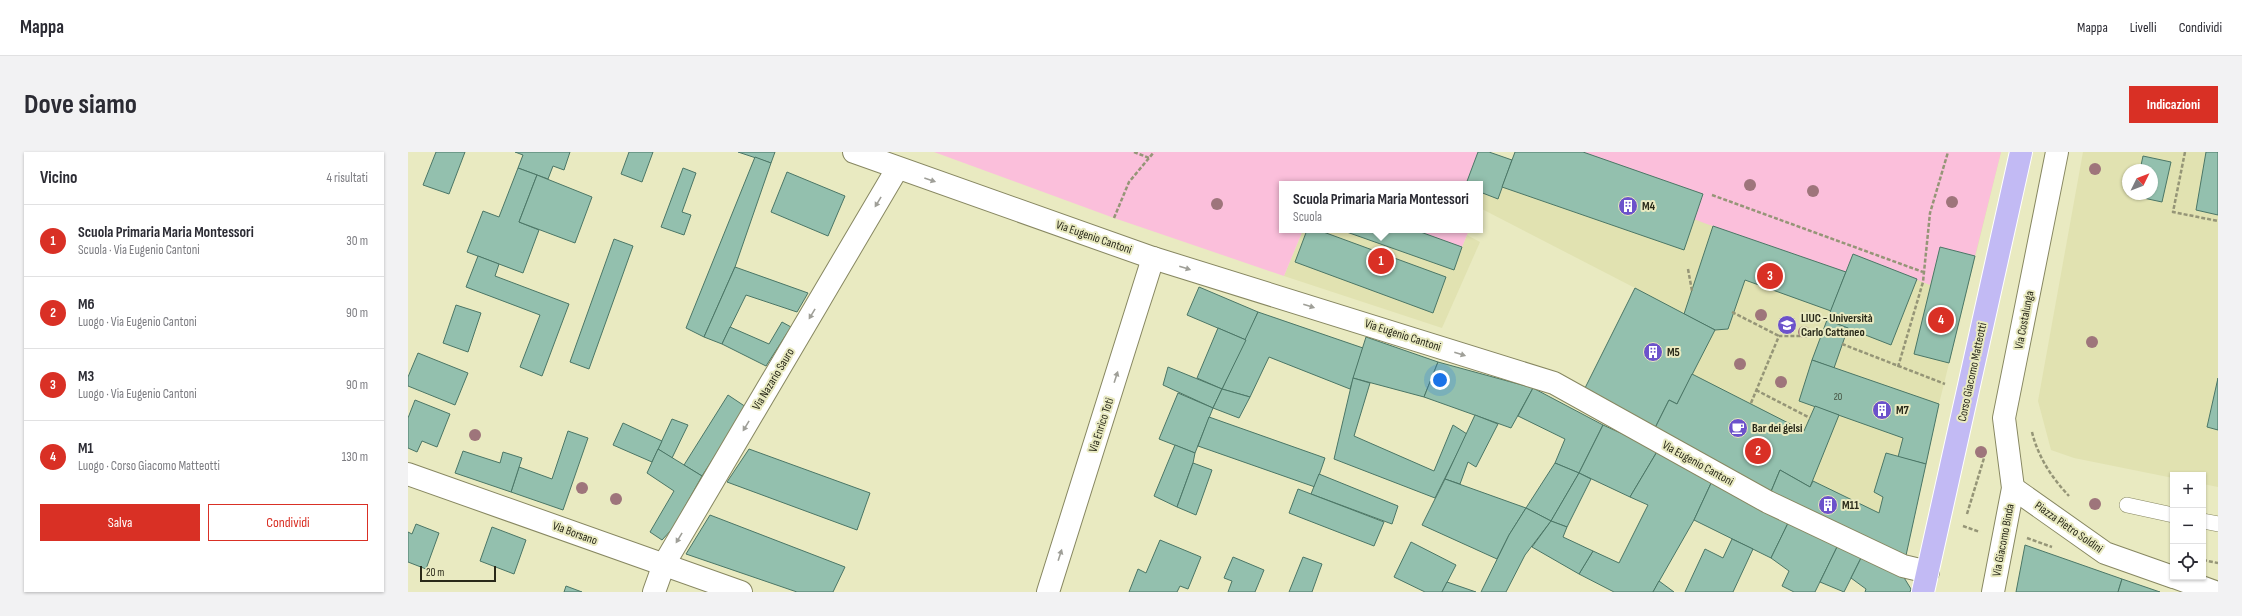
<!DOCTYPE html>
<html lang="it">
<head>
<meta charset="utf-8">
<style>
	body { margin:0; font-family:"Sofia Sans Condensed",sans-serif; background:#f2f2f3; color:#2b2b33 }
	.controls { position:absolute; right:12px; bottom:12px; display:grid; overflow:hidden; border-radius:0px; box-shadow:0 1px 3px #0004 }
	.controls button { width:36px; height:36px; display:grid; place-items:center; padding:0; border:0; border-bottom:1px solid #e1e1e2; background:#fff; color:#2b2b33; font:20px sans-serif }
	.compass { position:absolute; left:1714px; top:12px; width:36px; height:36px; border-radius:50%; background:#fff; box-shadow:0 1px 3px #0004; rotate:47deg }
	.scale { position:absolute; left:12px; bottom:10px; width:76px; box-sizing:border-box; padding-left:4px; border:2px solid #292919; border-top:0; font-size:11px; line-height:14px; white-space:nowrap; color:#292919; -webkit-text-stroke:3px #e9eac1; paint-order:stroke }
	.you { position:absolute; left:1032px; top:228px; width:14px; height:14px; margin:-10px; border:3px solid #fff; border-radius:50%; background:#1a73e8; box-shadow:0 0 0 6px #1a73e833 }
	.badge { display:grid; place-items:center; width:26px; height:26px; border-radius:50%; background:#d93025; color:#fff; font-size:13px; font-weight:700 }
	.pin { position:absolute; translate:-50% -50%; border:2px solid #fff; box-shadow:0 1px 4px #0006 }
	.popup { position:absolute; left:871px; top:29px; width:204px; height:52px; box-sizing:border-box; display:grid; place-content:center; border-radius:0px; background:#fff; filter:drop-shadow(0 1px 3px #0005); font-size:13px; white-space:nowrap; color:#7c7c81 }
	.popup b { font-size:15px; color:#2b2b33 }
	.popup::after { content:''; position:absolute; left:50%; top:100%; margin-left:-8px; border:8px solid transparent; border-top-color:#fff }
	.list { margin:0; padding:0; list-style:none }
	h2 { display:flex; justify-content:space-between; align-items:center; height:52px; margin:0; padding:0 16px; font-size:17px }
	h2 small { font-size:13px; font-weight:400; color:#7c7c81 }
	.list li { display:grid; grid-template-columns:26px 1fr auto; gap:12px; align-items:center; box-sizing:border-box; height:72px; padding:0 16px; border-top:1px solid #e1e1e2 }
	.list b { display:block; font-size:15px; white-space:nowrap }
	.list p { margin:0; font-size:13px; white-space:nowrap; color:#7c7c81 }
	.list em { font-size:13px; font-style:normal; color:#7c7c81 }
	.actions { display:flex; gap:8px; padding:12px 16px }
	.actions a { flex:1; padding:9px 0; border:1px solid #d93025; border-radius:0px; text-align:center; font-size:14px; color:#d93025 }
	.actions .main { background:#d93025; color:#fff }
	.icon { flex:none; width:22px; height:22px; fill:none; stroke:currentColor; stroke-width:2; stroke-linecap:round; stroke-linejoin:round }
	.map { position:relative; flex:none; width:1810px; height:440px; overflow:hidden; border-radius:0px }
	header { display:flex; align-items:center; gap:24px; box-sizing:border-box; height:56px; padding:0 20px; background:#fff; border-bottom:1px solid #e1e1e2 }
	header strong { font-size:19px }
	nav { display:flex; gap:22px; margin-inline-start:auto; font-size:14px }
	.intro { display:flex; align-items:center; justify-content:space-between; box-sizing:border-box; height:96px; padding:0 24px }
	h1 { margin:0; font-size:28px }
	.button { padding:10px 18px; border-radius:0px; background:#d93025; color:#fff; font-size:14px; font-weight:700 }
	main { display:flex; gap:24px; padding:0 24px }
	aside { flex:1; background:#fff; border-radius:0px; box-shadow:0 1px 3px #0004 }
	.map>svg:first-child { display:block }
	.built { fill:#e1e2b1; fill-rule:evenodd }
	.green { fill:#fbbfdb }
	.building { fill:#93c0ae; stroke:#4b7666 }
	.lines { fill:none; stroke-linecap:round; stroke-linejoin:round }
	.lane-casing { stroke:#878761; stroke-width:16 }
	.street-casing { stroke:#878761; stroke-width:24 }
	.primary-casing { stroke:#fff; stroke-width:24 }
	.path { stroke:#959577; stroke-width:2.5; stroke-dasharray:4 2; stroke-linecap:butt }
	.lane { stroke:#fff; stroke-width:15 }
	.street { stroke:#fff; stroke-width:22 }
	.primary { stroke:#c2baf4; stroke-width:22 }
	.tree { fill:#9e757b }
	.oneway { fill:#9f9f98 }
	.labels { text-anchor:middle; stroke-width:4; stroke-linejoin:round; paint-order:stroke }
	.number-label { font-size:10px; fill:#444f3e }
	.poi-label { font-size:12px; font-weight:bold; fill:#292919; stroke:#e9eac1; text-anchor:start }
	.street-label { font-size:12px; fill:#292919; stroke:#e9eac1 }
</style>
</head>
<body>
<header>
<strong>Mappa</strong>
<nav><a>Mappa</a><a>Livelli</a><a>Condividi</a></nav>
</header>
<div class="intro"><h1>Dove siamo</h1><a class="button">Indicazioni</a></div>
<main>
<aside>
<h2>Vicino<small>4 risultati</small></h2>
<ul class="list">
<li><span class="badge">1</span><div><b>Scuola Primaria Maria Montessori</b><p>Scuola · Via Eugenio Cantoni</p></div><em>30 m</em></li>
<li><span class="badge">2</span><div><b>M6</b><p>Luogo · Via Eugenio Cantoni</p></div><em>90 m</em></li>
<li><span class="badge">3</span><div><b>M3</b><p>Luogo · Via Eugenio Cantoni</p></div><em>90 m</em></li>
<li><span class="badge">4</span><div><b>M1</b><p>Luogo · Corso Giacomo Matteotti</p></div><em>130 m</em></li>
</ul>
<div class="actions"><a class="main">Salva</a><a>Condividi</a></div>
</aside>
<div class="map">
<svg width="1810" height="440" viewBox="0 0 1810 440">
	<rect width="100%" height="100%" fill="#e9eac1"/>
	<g class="built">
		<path d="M 1070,0 L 1081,0 L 1104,8 L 1107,0 L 1175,0 L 1295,41 L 1292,0 L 1593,0 L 1531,252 L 1497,408 L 1175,240 L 1227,136 L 1072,56 L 1072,32 L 1058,32 Z"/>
		<path d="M 1675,0 L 1810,0 L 1810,335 L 1795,332 L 1795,323 L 1765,323 L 1765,326 L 1666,306 L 1643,298 L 1630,249 ZM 1720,18 L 1744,18 L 1744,42 L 1720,42 Z"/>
		<path d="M 895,78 L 1007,78 L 1054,95 L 1059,83 L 1072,90 L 1034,176 L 876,124 Z"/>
	</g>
	<g class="green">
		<path d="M 526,0 L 1070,0 L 1058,32 L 874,32 L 874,78 L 895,78 L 876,124 L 706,66 Z"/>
		<path d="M 1175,0 L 1593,0 L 1567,104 L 1532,96 L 1522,133 L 1445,102 L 1438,120 L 1296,71 L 1286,67 L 1295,42 Z"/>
		<path d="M 1007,78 L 1061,78 L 1054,95 Z"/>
	</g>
	<g class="building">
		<path d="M 28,0 L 57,0 L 41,42 L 15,33 Z"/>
		<path d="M 107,0 L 162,0 L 156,18 L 145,14 L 140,27 L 110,16 L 115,3 Z"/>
		<path d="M 221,0 L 245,0 L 234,30 L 213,22 Z"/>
		<path d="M 330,0 L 367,0 L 363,11 Z"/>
		<path d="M 1070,0 L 1081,0 L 1104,8 L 1090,47 L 1072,40 L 1072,32 L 1058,32 Z"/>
		<path d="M 1107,0 L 1175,0 L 1295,42 L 1276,98 L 1094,35 Z"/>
		<path d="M 1798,0 L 1810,0 L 1810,63 L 1788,58 Z"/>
		<path d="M 1735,4 L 1763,10 L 1754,50 L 1726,44 L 1744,42 L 1744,18 L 1732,18 Z"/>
		<path d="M 347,5 L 363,11 L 327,115 L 296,185 L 278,176 Z"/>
		<path d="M 110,16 L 129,23 L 111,70 L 131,78 L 115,121 L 59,100 L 75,59 L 91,65 Z"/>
		<path d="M 275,16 L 288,21 L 274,60 L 283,63 L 276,83 L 253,75 Z"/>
		<path d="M 379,20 L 437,44 L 420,84 L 363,60 Z"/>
		<path d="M 129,23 L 184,45 L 167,91 L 111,70 Z"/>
		<path d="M 1305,74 L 1438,120 L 1423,159 L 1337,128 L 1320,177 L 1307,178 L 1276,162 Z"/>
		<path d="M 899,78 L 910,78 L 1038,125 L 1025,161 L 887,110 Z"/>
		<path d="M 933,78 L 1007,78 L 1054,95 L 1046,118 Z"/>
		<path d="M 206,87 L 225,94 L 181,217 L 162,210 Z"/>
		<path d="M 1532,95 L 1567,104 L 1541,211 L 1506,202 Z"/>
		<path d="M 1445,102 L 1509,127 L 1483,193 L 1419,168 Z"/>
		<path d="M 70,104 L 91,112 L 87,124 L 161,152 L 134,224 L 112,215 L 132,163 L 58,135 Z"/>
		<path d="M 327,115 L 400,141 L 389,160 L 338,143 L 314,192 L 296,185 Z"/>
		<path d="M 791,135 L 850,160 L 838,188 L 779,163 Z"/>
		<path d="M 1227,136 L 1307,178 L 1269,252 L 1261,248 L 1246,278 L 1175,240 Z"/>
		<path d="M 48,153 L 73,161 L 60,200 L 35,191 Z"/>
		<path d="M 850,160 L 955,196 L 942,237 L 861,205 L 842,245 L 814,237 Z"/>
		<path d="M 1419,168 L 1440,176 L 1426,216 L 1404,208 Z"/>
		<path d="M 374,170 L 383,175 L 358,214 L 314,192 L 322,175 L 361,192 Z"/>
		<path d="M 810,176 L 838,188 L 814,237 L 789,226 Z"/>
		<path d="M 958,185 L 1030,210 L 1016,245 L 945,226 Z"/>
		<path d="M 10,201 L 60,221 L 47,253 L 0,234 L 0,225 Z"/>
		<path d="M 1404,208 L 1531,252 L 1518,312 L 1490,305 L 1495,286 L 1391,249 Z"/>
		<path d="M 1030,210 L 1125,236 L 1103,276 L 1016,245 Z"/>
		<path d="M 760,215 L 814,237 L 805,256 L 755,233 Z"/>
		<path d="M 1284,222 L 1396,279 L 1407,254 L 1431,263 L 1402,335 L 1372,318 L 1362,342 L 1246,278 L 1261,248 L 1269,252 Z"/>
		<path d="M 945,226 L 962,231 L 946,284 L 1026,319 L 1045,273 L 1059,282 L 1027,346 L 926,307 Z"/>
		<path d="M 1810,226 L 1810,278 L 1799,275 Z"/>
		<path d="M 1125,236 L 1195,273 L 1171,321 L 1147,311 L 1157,287 L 1110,264 Z"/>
		<path d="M 814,237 L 842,245 L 831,266 L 805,256 Z"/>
		<path d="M 770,241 L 805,256 L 787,301 L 751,287 Z"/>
		<path d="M 320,243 L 338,255 L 294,324 L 276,313 Z"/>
		<path d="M 7,248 L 42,262 L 29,295 L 14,289 L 9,300 L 0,296 L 0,266 Z"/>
		<path d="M 1067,263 L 1090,272 L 1068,315 L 1060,310 L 1052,332 L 1037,327 Z"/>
		<path d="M 801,265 L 917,306 L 907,335 L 790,294 Z"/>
		<path d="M 264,267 L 280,273 L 264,306 L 250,297 Z"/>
		<path d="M 215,271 L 254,289 L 244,310 L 205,293 Z"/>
		<path d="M 1195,273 L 1250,298 L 1222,345 L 1171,321 Z"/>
		<path d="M 160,279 L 180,286 L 155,358 L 103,340 L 111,315 L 144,327 Z"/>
		<path d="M 767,293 L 787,301 L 785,311 L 769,355 L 746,344 Z"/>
		<path d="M 250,297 L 294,324 L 265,376 L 254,388 L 242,380 L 266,339 L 239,321 Z"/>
		<path d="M 341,297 L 462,341 L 449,378 L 319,330 Z"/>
		<path d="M 1250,298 L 1305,327 L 1286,368 L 1245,440 L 1206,440 L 1171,422 L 1185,399 L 1211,411 L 1240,353 L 1222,345 Z"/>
		<path d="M 55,299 L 92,311 L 95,300 L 114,306 L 103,340 L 47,321 Z"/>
		<path d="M 1478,301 L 1518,312 L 1497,408 L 1362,342 L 1372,318 L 1402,335 L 1405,329 L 1471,361 L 1475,345 L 1466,340 Z"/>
		<path d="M 785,311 L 804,318 L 788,363 L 769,355 Z"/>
		<path d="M 1147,311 L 1171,321 L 1143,369 L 1118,356 Z"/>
		<path d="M 1171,321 L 1183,327 L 1159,375 L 1143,369 Z"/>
		<path d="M 911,322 L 990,354 L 984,372 L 903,342 Z"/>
		<path d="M 1037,327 L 1118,356 L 1101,383 L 1089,407 L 1014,373 Z"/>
		<path d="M 1305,327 L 1383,365 L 1363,406 L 1286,368 Z"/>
		<path d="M 890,337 L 976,370 L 966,394 L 881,361 Z"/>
		<path d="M 1118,356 L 1143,369 L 1117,403 L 1098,440 L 1073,440 L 1101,383 Z"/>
		<path d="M 302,363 L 437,415 L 425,440 L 389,440 L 278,402 Z"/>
		<path d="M 1383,365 L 1430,393 L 1407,440 L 1386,440 L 1374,434 L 1381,419 L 1363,406 Z"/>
		<path d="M 1143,369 L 1159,375 L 1155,385 L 1185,399 L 1171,422 L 1124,395 Z"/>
		<path d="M 8,372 L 31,381 L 18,417 L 0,410 L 0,380 L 4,382 Z"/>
		<path d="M 84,375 L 118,388 L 106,422 L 72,409 Z"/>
		<path d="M 1324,387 L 1345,397 L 1325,440 L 1277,440 L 1297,397 L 1315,406 Z"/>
		<path d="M 752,388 L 793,405 L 780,437 L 772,434 L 769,440 L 721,440 L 730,417 L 738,421 Z"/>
		<path d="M 1003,390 L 1048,413 L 1034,440 L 1017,440 L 986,425 Z"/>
		<path d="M 1430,393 L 1454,404 L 1436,440 L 1412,430 Z"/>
		<path d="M 1617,393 L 1714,427 L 1710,440 L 1608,440 Z"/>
		<path d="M 1454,404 L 1495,424 L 1503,437 L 1502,440 L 1457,440 L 1458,437 L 1443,426 Z"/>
		<path d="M 825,405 L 856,418 L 847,440 L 820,440 L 824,429 L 816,426 Z"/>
		<path d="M 895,405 L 914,412 L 904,440 L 881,440 Z"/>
		<path d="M 1714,427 L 1752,440 L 1710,440 Z"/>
		<path d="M 1251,429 L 1266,440 L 1245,440 Z"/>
		<path d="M 1039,430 L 1068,440 L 1034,440 Z"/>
		<path d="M 158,434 L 174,440 L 156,440 Z"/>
	</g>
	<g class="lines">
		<g class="lane-casing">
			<g id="lane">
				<path d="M 1719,353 L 1765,363"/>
				<path d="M 1795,369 L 1810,372"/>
			</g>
		</g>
		<g class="street-casing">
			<g id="street">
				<path d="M 446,0 L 745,106 L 1146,231 L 1360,350 L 1495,414 L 1520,420"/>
				<path d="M 0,322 L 333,440"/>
				<path d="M 1605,336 L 1697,401 L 1765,425"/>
				<path d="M 1766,425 L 1807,440"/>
				<path d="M 246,440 L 256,412 L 489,17"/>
				<path d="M 640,440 L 745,106"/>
				<path d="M 1585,440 L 1605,336 L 1596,266 L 1649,0"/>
			</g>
		</g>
		<g class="primary-casing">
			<path id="primary" d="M 1515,440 L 1613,0"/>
		</g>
		<g class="path">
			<path d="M 726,0 L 741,6"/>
			<path d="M 1777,0 L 1765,60 L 1810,69"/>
			<path d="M 1304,43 L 1515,120"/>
			<path d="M 706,66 L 721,30 L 746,0"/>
			<path d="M 1280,117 L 1284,139"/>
			<path d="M 1324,160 L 1371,184"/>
			<path d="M 1434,192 L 1537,232"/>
			<path d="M 1490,215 L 1515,130 L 1522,61 L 1540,0"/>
			<path d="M 1348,238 L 1402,266"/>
			<path d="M 1343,251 L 1371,184 L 1413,184"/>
			<path d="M 1624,280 C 1630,305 1644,326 1661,344"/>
			<path d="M 1559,362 L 1576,306"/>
			<path d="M 1555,374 L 1572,380"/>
			<path d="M 1619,386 L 1644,395"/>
			<path d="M 1795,408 L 1810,411"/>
		</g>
		<use href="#lane" class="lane"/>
		<use href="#street" class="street"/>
		<use href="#primary" class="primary"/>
	</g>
	<g class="tree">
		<circle cx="1687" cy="17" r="6"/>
		<circle cx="1342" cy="33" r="6"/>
		<circle cx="1405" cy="39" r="6"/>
		<circle cx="1544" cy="50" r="6"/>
		<circle cx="809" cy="52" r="6"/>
		<circle cx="1353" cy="163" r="6"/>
		<circle cx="1396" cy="180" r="6"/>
		<circle cx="1684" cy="190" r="6"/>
		<circle cx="1332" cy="212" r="6"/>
		<circle cx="1373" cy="230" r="6"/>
		<circle cx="67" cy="283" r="6"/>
		<circle cx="1573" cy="300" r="6"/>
		<circle cx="174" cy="336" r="6"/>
		<circle cx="208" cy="347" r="6"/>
		<circle cx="1687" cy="352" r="6"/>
	</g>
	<defs><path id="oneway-solid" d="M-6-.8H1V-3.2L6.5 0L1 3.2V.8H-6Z"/></defs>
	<g class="oneway">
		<use href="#oneway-solid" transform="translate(522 28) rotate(19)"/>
		<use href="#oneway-solid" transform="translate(470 50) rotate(121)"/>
		<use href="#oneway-solid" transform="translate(777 116) rotate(17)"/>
		<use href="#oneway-solid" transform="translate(901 154) rotate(17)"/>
		<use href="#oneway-solid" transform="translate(404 162) rotate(121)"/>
		<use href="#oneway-solid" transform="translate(1052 202) rotate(18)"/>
		<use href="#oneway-solid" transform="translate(708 225) rotate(-72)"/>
		<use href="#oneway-solid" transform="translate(338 274) rotate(121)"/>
		<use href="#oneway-solid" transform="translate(271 386) rotate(121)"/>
		<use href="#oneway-solid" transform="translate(652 403) rotate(-72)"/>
	</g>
	<defs>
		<g id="building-disc" transform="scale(1)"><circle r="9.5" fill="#6c52cb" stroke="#e9eac1"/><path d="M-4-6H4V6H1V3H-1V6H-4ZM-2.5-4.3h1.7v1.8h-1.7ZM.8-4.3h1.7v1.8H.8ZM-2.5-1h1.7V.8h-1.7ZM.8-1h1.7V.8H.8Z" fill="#fff"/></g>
		<g id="university-disc" transform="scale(1)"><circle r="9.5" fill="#6c52cb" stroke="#e9eac1"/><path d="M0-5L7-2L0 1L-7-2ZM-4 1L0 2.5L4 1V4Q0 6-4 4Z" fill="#fff"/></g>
		<g id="cafe-disc" transform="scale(1)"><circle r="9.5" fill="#6c52cb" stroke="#e9eac1"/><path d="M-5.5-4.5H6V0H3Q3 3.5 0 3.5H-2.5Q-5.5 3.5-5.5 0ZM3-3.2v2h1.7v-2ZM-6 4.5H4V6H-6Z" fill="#fff"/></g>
	</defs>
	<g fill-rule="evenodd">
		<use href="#building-disc" x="1220" y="54"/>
		<use href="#university-disc" x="1379" y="173"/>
		<use href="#building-disc" x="1245" y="200"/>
		<use href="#building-disc" x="1474" y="258"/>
		<use href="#cafe-disc" x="1330" y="276"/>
		<use href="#building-disc" x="1420" y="353"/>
	</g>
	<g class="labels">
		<g class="number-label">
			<text x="1430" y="248">20</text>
		</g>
		<g class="poi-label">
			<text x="1234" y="58">M4</text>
			<text x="1393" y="170">LIUC - Università<tspan x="1393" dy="14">Carlo Cattaneo</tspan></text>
			<text x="1259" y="204">M5</text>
			<text x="1488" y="262">M7</text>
			<text x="1344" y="280">Bar dei gelsi</text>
			<text x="1434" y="357">M11</text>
		</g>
		<g class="street-label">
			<text transform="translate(686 85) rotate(19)" y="4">Via Eugenio Cantoni</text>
			<text transform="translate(1616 168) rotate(-79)" y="4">Via Costalunga</text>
			<text transform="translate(995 183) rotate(18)" y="4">Via Eugenio Cantoni</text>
			<text transform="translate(1564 220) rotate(-78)" y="4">Corso Giacomo Matteotti</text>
			<text transform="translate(365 227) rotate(-59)" y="4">Via Nazario Sauro</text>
			<text transform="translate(693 273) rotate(-72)" y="4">Via Enrico Toti</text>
			<text transform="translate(1290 311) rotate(29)" y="4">Via Eugenio Cantoni</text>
			<text transform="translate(1661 375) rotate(35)" y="4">Piazza Pietro Soldini</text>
			<text transform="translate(167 381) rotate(20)" y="4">Via Borsano</text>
			<text transform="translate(1595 388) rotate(-79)" y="4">Via Giacomo Binda</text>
		</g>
	</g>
</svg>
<div class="controls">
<button>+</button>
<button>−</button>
<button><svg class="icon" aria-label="locate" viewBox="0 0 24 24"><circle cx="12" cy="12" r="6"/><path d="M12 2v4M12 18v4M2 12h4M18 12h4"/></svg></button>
</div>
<svg class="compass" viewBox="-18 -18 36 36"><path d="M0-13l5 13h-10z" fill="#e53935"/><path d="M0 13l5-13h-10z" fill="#7c7c81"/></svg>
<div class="scale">20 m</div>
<div class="you"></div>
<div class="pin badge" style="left:973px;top:109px">1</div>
<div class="popup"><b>Scuola Primaria Maria Montessori</b>Scuola</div>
<div class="pin badge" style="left:1350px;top:299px">2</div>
<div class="pin badge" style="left:1362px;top:124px">3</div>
<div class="pin badge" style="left:1533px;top:168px">4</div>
</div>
</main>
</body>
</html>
